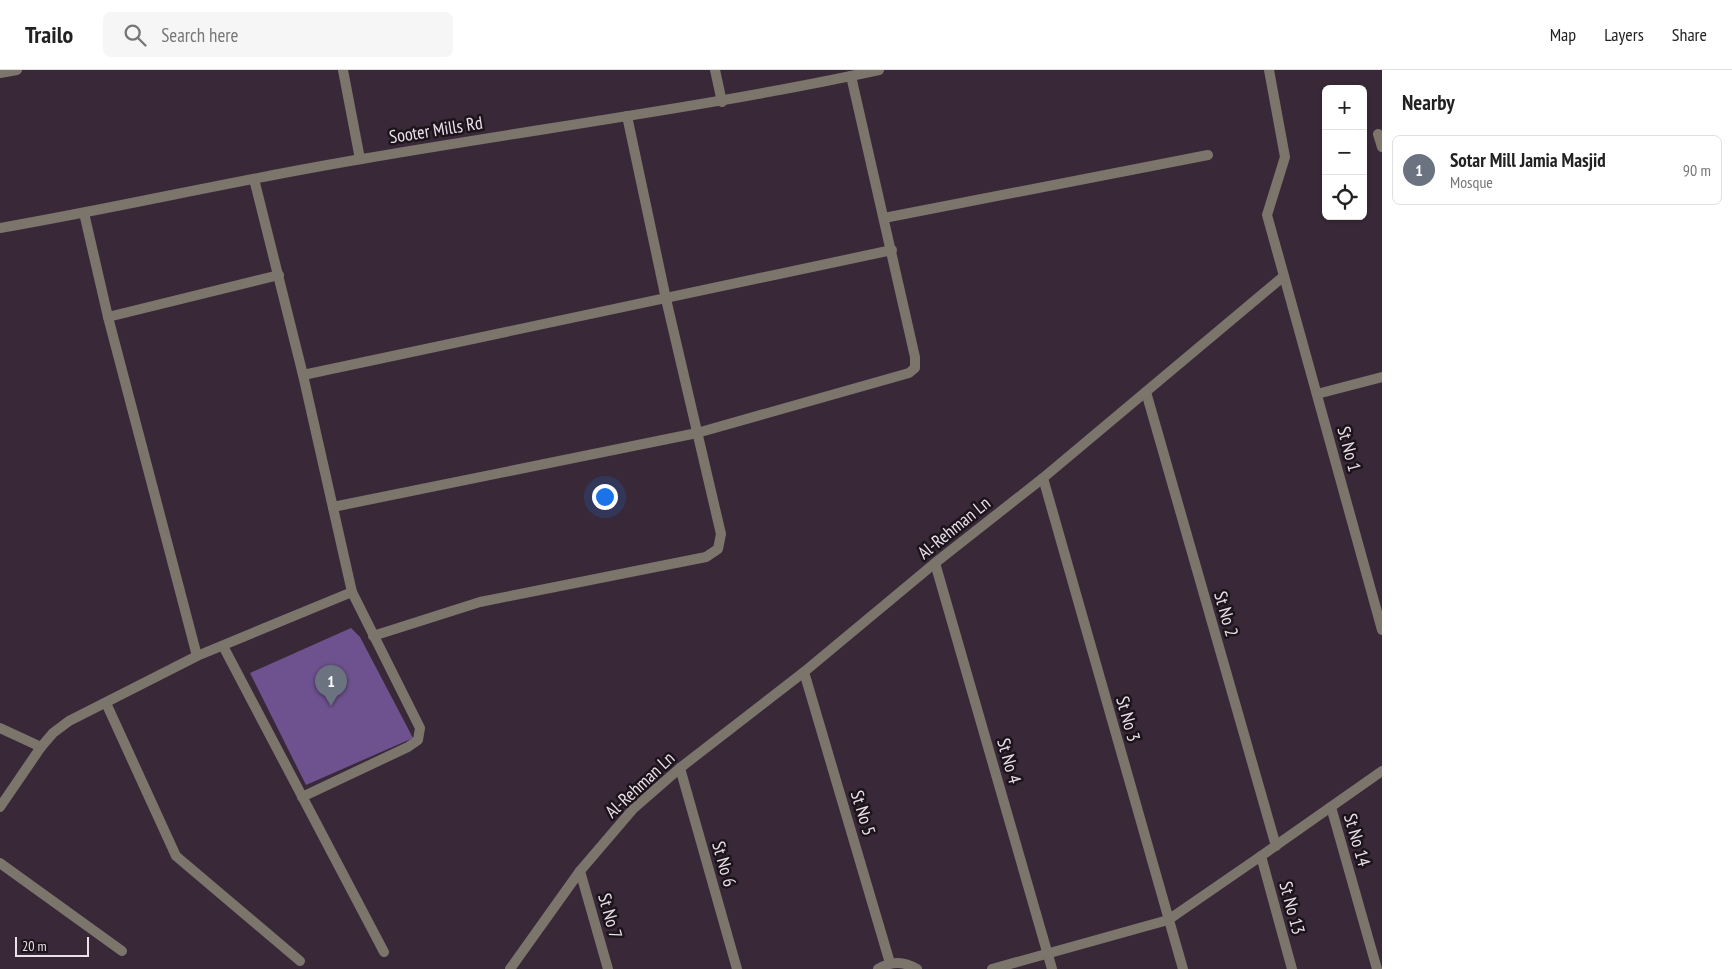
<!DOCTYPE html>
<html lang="en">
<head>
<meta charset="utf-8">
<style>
	body { margin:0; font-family:"PT Sans Narrow",sans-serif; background:#f6f6f6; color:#222 }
	.controls { position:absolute; right:15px; top:15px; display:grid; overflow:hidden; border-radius:8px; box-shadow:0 1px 4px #0004 }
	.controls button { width:45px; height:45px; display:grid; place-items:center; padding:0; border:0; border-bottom:1px solid #e0e0e0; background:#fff; color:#222; font:25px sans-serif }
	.scale { position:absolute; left:15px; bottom:12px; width:74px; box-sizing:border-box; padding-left:5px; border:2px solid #ece1ea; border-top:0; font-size:14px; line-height:18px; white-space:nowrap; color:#ece1ea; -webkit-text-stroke:4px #1c141b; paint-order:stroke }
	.you { position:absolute; left:604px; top:426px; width:18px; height:18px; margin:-12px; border:4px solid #fff; border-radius:50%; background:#1a73e8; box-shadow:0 0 0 8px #1a73e833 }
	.badge { display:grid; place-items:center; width:32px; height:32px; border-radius:50%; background:#db2777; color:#fff; font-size:16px; font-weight:700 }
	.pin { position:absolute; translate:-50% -41px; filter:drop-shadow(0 1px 2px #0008) }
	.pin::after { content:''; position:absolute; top:26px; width:18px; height:15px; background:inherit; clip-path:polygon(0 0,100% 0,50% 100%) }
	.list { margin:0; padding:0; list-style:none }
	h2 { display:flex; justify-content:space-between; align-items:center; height:65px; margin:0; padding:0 20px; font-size:21px }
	h2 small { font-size:16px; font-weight:400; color:#767676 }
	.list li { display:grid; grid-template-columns:32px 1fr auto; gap:15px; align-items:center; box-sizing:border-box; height:70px; margin:0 10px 10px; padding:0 10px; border:1px solid #e0e0e0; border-radius:8px }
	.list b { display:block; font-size:19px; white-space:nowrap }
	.list p { margin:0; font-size:16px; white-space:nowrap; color:#767676 }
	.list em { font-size:16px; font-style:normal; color:#767676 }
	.icon { flex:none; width:28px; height:28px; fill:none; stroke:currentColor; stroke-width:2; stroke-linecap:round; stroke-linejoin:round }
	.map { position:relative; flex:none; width:1382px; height:899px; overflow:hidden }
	header { display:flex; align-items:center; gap:30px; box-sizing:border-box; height:70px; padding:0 25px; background:#fff; border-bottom:1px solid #e0e0e0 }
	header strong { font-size:24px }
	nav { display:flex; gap:28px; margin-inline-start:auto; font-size:18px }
	.search { width:350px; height:45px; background:#f6f6f6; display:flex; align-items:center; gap:12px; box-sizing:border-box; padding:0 18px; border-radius:8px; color:#767676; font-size:19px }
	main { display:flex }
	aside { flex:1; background:#fff }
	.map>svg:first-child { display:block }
	.building { fill:#6e528f }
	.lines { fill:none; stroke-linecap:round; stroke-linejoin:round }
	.minor { stroke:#7c756c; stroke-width:10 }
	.labels { text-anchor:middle; stroke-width:5; stroke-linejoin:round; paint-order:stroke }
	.street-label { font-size:18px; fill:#ece1ea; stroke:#1c141b }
</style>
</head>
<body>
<header>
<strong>Trailo</strong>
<div class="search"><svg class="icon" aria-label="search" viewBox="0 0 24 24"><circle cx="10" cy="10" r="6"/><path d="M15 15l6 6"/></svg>Search here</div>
<nav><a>Map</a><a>Layers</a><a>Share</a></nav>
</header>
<main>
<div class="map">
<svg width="1382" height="899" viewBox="0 0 1382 899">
	<rect width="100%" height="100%" fill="#392938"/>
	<path class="building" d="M 351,558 L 360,567 L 413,668 L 306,715 L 250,603 Z"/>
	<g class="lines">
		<g class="minor">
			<path d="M 343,0 L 360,89"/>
			<path d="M 715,0 L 722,32"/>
			<path d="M 0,3 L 17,0"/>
			<path d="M 1378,64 L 1382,77"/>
			<path d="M 84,143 L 108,247 L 197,586"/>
			<path d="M 884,148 L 1208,85"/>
			<path d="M 0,158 C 121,137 241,109 362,89 C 534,59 708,37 879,0"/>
			<path d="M 1284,206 L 1382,560"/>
			<path d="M 108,247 L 279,205"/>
			<path d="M 303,305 L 892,180"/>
			<path d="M 1146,322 L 1276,776"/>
			<path d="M 1317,324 L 1382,307"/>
			<path d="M 1043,408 L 1183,899"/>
			<path d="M 333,437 L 697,363 L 909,303 L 915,298 L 915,287 L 851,6"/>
			<path d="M 935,493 L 1052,899"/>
			<path d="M 373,566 L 480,532 L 706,487 L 718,479 L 721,464 L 666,229 L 627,46"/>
			<path d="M 223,576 L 384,882"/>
			<path d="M 804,602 L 890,893"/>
			<path d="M 106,633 L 176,786 L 300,891"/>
			<path d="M 0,658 L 41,677"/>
			<path d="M 680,698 L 737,899"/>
			<path d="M 302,727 L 408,677 L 418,670 L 420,658 L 352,522"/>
			<path d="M 0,737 L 41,677 L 53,663 L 69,651 L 197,586 L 352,522 L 303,305 L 254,109"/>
			<path d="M 1331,737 L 1377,899"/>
			<path d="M 1261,786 L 1292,899"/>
			<path d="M 0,793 L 122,881"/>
			<path d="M 580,801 L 608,899"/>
			<path d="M 510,899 L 580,801 L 633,739 L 680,698 L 804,602 L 935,493 L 1043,408 L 1284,206 L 1267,145 L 1285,87 L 1269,0"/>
			<path d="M 878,899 C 891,891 904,891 917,899"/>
			<path d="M 992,899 L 1168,850 L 1261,786 L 1382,701"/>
		</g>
	</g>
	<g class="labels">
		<g class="street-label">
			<text transform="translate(436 60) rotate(-9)" y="6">Sooter Mills Rd</text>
			<text transform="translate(1349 379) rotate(75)" y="6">St No 1</text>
			<text transform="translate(954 458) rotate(-39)" y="6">Al-Rehman Ln</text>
			<text transform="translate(1226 544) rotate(74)" y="6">St No 2</text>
			<text transform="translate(1128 649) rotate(74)" y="6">St No 3</text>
			<text transform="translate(1009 691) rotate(74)" y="6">St No 4</text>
			<text transform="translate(640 715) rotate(-43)" y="6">Al-Rehman Ln</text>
			<text transform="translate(863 743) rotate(73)" y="6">St No 5</text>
			<text transform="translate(1357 770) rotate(74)" y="6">St No 14</text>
			<text transform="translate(724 794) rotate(74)" y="6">St No 6</text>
			<text transform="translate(1292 838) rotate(75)" y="6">St No 13</text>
			<text transform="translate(610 846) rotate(74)" y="6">St No 7</text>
		</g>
	</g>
</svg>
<div class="controls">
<button>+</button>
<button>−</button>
<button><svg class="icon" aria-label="locate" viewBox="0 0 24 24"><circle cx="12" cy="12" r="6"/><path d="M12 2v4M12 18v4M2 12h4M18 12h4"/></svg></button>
</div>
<div class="scale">20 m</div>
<div class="you"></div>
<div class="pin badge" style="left:331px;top:636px;background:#6b7280">1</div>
</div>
<aside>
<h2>Nearby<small></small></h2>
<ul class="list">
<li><span class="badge" style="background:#6b7280">1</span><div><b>Sotar Mill Jamia Masjid</b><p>Mosque</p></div><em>90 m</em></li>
</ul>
</aside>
</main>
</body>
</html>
